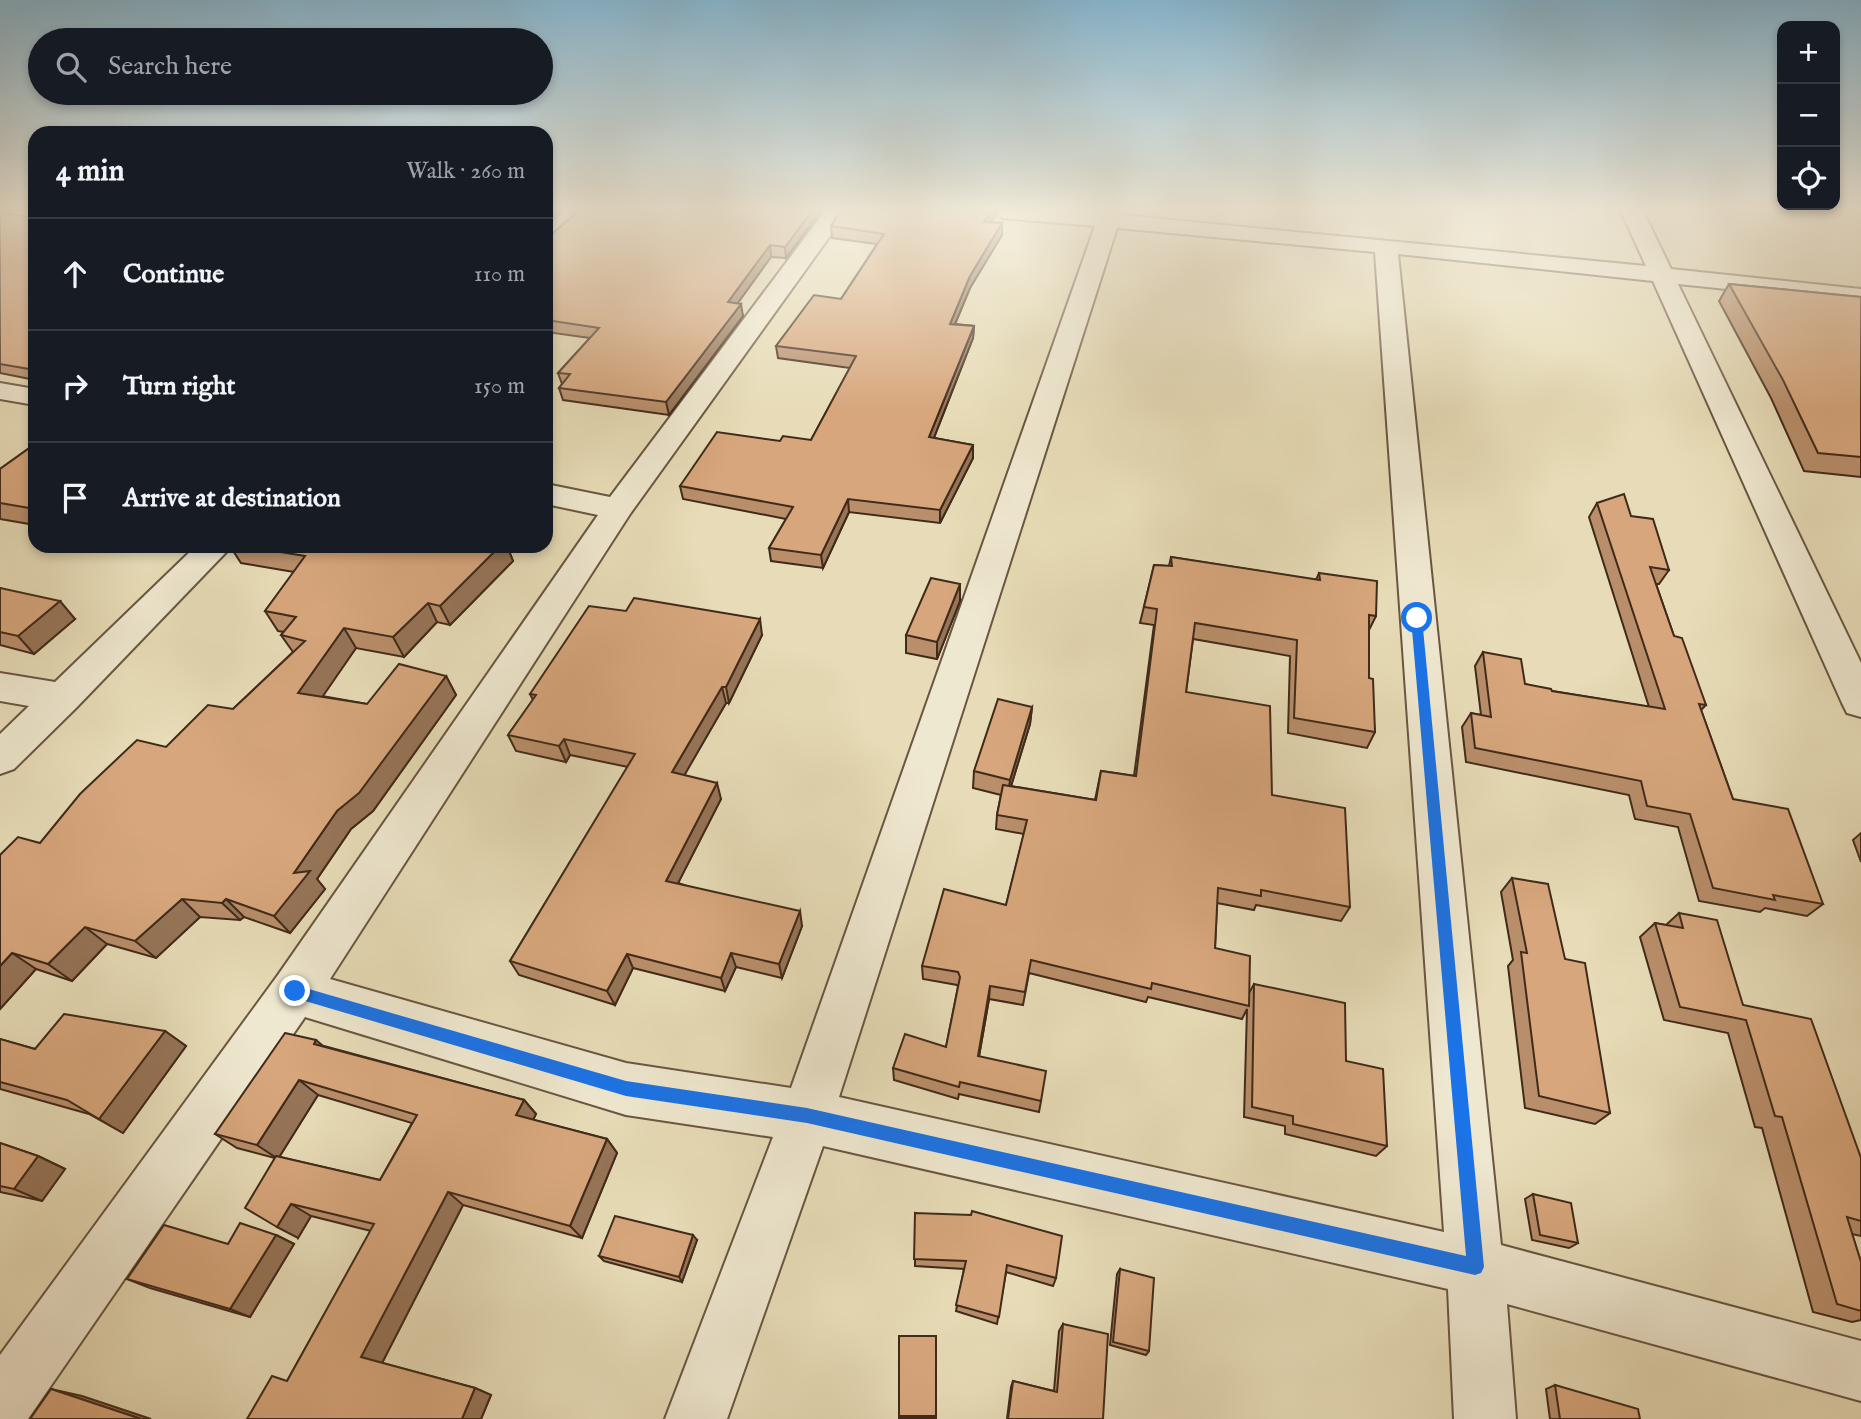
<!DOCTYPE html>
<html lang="en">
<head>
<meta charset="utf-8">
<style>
	body { margin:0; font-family:"IM FELL English",serif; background:#20242c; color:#f1f3f6 }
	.controls { position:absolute; right:21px; top:21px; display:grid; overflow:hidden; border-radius:14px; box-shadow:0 4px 10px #0003 }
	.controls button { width:63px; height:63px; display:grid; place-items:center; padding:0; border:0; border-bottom:2px solid #363941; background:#171b24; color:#f1f3f6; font:35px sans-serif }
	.stop { position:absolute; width:21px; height:21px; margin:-16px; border:5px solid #1a73e8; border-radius:50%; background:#fff }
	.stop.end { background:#1a73e8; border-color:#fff; box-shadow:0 2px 7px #0008 }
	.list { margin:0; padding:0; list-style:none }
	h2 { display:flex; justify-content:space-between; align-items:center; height:91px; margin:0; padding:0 28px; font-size:30px }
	h2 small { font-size:23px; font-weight:400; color:#9ea1a6 }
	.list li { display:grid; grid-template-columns:46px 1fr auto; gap:21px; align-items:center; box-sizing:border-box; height:112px; padding:0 28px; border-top:2px solid #363941 }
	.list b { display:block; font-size:26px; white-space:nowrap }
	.list em { font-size:23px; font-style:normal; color:#9ea1a6 }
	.icon { flex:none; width:38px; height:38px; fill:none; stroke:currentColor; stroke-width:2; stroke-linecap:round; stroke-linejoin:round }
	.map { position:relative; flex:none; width:1861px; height:1419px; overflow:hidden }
	.search { position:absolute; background:#171b24; box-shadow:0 4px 10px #0003; left:28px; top:28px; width:525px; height:77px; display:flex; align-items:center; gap:18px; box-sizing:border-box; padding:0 24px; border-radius:38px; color:#9ea1a6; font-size:26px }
	.panel { position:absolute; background:#171b24; box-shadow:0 4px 10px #0003; left:28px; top:126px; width:525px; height:427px; border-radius:21px }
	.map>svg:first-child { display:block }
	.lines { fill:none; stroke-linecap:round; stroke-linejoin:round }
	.street-casing { stroke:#6a5641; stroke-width:4 }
	.street { fill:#efe8d0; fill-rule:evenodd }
	.wall { fill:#b98f6b; stroke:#402a1a; stroke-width:2; fill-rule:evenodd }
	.shaded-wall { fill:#967457; stroke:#402a1a; stroke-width:2 }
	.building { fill:#d7a67c; stroke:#402a1a; stroke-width:2 }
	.route { fill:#1a73e8 }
</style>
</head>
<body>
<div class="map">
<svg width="1861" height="1419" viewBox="0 0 1861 1419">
	<rect width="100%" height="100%" fill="#e7dcb7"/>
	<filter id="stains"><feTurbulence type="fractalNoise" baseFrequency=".00286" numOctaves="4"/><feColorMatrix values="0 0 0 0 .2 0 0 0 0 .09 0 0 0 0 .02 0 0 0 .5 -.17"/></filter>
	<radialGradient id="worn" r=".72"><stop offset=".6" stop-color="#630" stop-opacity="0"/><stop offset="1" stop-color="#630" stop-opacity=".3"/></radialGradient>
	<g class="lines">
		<g class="street-casing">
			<g id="street">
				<path d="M 0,211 L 35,211 L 35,224 L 0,220 Z"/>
				<path d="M 565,211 L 590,211 L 554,244 L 546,246 L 546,227 Z"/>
				<path d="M 825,211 L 848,211 L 630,514 L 330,979 L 626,1063 L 791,1088 L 1095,226 L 1003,218 L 992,211 L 1122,211 L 1121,215 L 1646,266 L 1621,211 L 1643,211 L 1671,269 L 1861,289 L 1861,303 L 1678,284 L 1861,663 L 1861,717 L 1847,713 L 1842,703 L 1653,281 L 1398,254 L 1501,1245 L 1861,1341 L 1861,1401 L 1507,1304 L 1516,1419 L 1454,1419 L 1448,1289 L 823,1146 L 727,1419 L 665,1419 L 773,1137 L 626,1115 L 305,1017 L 28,1419 L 0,1419 L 0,1355 L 278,975 L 598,515 L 546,504 L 546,484 L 610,497 ZM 1117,228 L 1375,252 L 1444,1232 L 839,1097 Z"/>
				<path d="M 0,383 L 35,389 L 35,405 L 0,399 Z"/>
				<path d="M 196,546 L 232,546 L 76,708 L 14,769 L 0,774 L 0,734 L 29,706 L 0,701 L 0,673 L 55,682 Z"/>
			</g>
		</g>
		<use href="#street" class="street"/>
	</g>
	<g class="wall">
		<path d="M 35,211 L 35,380 L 0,373 L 0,212 L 28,217 Z"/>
		<path d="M 578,211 L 821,211 L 786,258 L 771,257 L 737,303 L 743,316 L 669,415 L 563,400 L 559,388 L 562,384 L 558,373 L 590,338 L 546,332 L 546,235 L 551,235 Z"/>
		<path d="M 840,211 L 995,211 L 995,216 L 991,222 L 1002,223 L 1002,235 L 970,288 L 955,324 L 974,326 L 973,338 L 934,438 L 973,445 L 973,458 L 940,523 L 849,512 L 823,568 L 771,561 L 769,548 L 786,519 L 683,499 L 680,486 L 780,441 L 811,440 L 850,368 L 778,358 L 776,346 L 841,299 L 877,244 L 832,238 L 831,226 Z"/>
		<path d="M 1729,284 L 1861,297 L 1861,477 L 1804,471 L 1771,398 L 1719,301 Z"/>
		<path d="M 35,444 L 35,525 L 0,519 L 0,469 Z"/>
		<path d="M 1597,503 L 1669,570 L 1659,584 L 1656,584 L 1674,636 L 1706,705 L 1701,710 L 1733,799 L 1823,904 L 1807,916 L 1765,908 L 1760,912 L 1699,901 L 1678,827 L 1635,819 L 1629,795 L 1466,762 L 1462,727 L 1471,713 L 1481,715 L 1475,666 L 1483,652 L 1525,684 L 1552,691 L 1649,707 L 1589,517 Z"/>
		<path d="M 230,546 L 507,546 L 513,561 L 450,625 L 437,622 L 404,657 L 356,648 L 322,696 L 367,704 L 446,676 L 456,695 L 373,811 L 351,829 L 317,879 L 325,889 L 290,933 L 244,917 L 240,920 L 200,917 L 156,958 L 107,944 L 72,981 L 36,969 L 0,1009 L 0,855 L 40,843 L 166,747 L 233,709 L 293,652 L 281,635 L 284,632 L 278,631 L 265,611 L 294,572 L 241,563 Z"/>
		<path d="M 1171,557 L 1316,580 L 1319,573 L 1376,616 L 1369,630 L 1369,678 L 1375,732 L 1367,748 L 1288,733 L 1290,656 L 1193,639 L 1186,692 L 1272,795 L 1350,907 L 1341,921 L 1256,905 L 1254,910 L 1217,903 L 1215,948 L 1249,993 L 1254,984 L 1346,1061 L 1387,1146 L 1376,1156 L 1285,1134 L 1285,1126 L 1244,1117 L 1247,1009 L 1242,1019 L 1148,997 L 1146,1002 L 1029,973 L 1023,1005 L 989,999 L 979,1056 L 1041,1101 L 1039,1112 L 959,1094 L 958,1099 L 894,1080 L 893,1068 L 946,1047 L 958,987 L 957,985 L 923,979 L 922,966 L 1006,905 L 1024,834 L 996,829 L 997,815 L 1001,795 L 973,788 L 974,771 L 1032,707 L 1030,724 L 1011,786 L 1095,800 L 1101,771 L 1134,776 L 1154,625 L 1140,623 L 1154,565 L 1169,566 Z"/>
		<path d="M 0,588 L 75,619 L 34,654 L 0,645 Z"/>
		<path d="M 960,601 L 937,659 L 906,653 L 906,635 Z"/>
		<path d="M 626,611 L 762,635 L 729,703 L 726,703 L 684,775 L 721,799 L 678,883 L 802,926 L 782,978 L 736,967 L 725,991 L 633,968 L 615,1005 L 519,975 L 510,961 L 628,767 L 570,755 L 566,762 L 516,751 L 508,735 L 533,700 L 530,694 Z"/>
		<path d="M 1861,833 L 1861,862 L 1853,840 Z"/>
		<path d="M 1512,878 L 1565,959 L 1610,1113 L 1595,1124 L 1525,1108 L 1508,966 L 1513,960 L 1501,892 Z"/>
		<path d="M 1679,913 L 1743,1005 L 1861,1158 L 1861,1236 L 1852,1234 L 1861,1262 L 1861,1320 L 1852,1322 L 1813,1312 L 1762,1128 L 1755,1127 L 1728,1033 L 1664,1020 L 1640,937 L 1655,923 L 1666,925 Z"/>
		<path d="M 165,1031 L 186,1046 L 123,1133 L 89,1114 L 0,1089 L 0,1039 L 35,1049 Z"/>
		<path d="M 324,1046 L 524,1100 L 536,1114 L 533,1120 L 607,1139 L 617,1153 L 582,1238 L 463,1205 L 382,1363 L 475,1388 L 491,1395 L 481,1419 L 247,1419 L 287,1381 L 371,1231 L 311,1216 L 298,1238 L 275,1158 L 237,1148 L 215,1134 ZM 318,1095 L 412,1123 L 380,1180 L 279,1157 Z"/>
		<path d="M 0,1143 L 38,1156 L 65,1169 L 42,1201 L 0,1192 Z"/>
		<path d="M 1533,1194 L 1578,1243 L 1569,1248 L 1532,1240 L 1525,1199 Z"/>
		<path d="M 915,1213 L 1056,1278 L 1053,1286 L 1006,1272 L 997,1324 L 956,1311 L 964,1269 L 915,1266 Z"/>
		<path d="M 276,1235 L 294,1244 L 250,1317 L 150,1288 L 127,1279 L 228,1244 Z"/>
		<path d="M 697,1240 L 682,1282 L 604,1261 L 599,1256 Z"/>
		<path d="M 1120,1269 L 1149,1351 L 1146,1355 L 1110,1345 L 1117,1274 Z"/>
		<path d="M 1063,1324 L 1103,1419 L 1007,1419 L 1011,1387 L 1013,1381 L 1054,1391 L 1059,1331 Z"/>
		<path d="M 936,1336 L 936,1418 L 899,1418 L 899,1416 Z"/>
		<path d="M 1555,1385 L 1640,1419 L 1550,1419 L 1546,1389 Z"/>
	</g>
	<g class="shaded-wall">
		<path d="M 546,211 L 561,211 L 546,224 Z"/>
		<path d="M 812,211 L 821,211 L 786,258 L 785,247 Z"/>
		<path d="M 991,211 L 995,211 L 995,216 L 984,233 L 984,222 Z"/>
		<path d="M 1002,223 L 1002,235 L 970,288 L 950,336 L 950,324 L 970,276 Z"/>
		<path d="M 770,245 L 771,257 L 730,314 L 728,302 Z"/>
		<path d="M 741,304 L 743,316 L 669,415 L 666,402 Z"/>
		<path d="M 974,326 L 973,338 L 929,450 L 929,437 Z"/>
		<path d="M 973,445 L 973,458 L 940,523 L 940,510 Z"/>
		<path d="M 848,499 L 849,512 L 823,568 L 821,555 Z"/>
		<path d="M 500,546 L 507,546 L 513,561 L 450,625 L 440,606 Z"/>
		<path d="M 960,584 L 960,601 L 937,659 L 937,642 Z"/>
		<path d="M 60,601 L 75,619 L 34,654 L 18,636 Z"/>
		<path d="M 428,603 L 437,622 L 404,657 L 393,637 Z"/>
		<path d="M 760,619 L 762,635 L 729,703 L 726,687 Z"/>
		<path d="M 344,628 L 356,648 L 312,712 L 298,693 Z"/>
		<path d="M 446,676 L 456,695 L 373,811 L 351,829 L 317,879 L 325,889 L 290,933 L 274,916 L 294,873 L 337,811 Z"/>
		<path d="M 722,687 L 726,703 L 677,788 L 672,772 Z"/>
		<path d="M 1032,707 L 1030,724 L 1008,796 L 1010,780 Z"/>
		<path d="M 564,739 L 570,755 L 566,762 L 559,746 Z"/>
		<path d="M 717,783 L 721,799 L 672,895 L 666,881 Z"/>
		<path d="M 182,899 L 200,917 L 156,958 L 135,941 Z"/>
		<path d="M 226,899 L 244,917 L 240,920 L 222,903 Z"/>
		<path d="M 800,911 L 802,926 L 782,978 L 779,964 Z"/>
		<path d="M 85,927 L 107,944 L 72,981 L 48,964 Z"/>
		<path d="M 12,953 L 36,969 L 0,1009 L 0,966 Z"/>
		<path d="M 731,953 L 736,967 L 725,991 L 721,978 Z"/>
		<path d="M 627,954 L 633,968 L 615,1005 L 607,991 Z"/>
		<path d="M 990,986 L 989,999 L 977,1068 L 978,1056 Z"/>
		<path d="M 165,1031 L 186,1046 L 123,1133 L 99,1119 Z"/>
		<path d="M 316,1040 L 334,1055 L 314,1044 Z"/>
		<path d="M 299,1080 L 318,1095 L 278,1159 L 257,1145 Z"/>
		<path d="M 524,1100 L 536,1114 L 528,1130 L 516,1115 Z"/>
		<path d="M 607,1139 L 617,1153 L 582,1238 L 570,1226 Z"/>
		<path d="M 38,1156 L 65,1169 L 42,1201 L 14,1189 Z"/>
		<path d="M 448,1192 L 463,1205 L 381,1365 L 361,1357 Z"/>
		<path d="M 291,1204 L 311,1216 L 298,1238 L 277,1227 Z"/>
		<path d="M 276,1235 L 294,1244 L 250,1317 L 230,1309 Z"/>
		<path d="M 693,1235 L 697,1240 L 682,1282 L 679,1277 Z"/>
		<path d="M 475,1388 L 491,1395 L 481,1419 L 462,1419 Z"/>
		<path d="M 51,1389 L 82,1396 L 151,1419 L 141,1419 Z"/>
	</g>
	<g class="building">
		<path d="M 31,211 L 35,211 L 35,370 L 0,364 L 0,212 L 28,217 L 31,214 Z"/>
		<path d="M 578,211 L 812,211 L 785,247 L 770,245 L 728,302 L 741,304 L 666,402 L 559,388 L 570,374 L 558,373 L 599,328 L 546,320 L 546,259 L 549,256 L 546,256 L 546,235 L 551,235 Z"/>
		<path d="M 840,211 L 991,211 L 984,222 L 1002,223 L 970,276 L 950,324 L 974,326 L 929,437 L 973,445 L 940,510 L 848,499 L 821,555 L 769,548 L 793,507 L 680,486 L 717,432 L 780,441 L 783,436 L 811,440 L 856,356 L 776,346 L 814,295 L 841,299 L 884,234 L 831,226 Z"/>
		<path d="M 1729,284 L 1861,297 L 1861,457 L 1818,453 L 1783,380 Z"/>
		<path d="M 35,444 L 35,509 L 0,503 L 0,469 Z"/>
		<path d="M 1624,494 L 1631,516 L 1653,519 L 1669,570 L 1650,567 L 1674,636 L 1682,638 L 1706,705 L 1699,704 L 1733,799 L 1788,809 L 1823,904 L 1773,895 L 1775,900 L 1713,888 L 1690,814 L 1647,806 L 1641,781 L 1475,748 L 1471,713 L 1491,717 L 1483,652 L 1521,659 L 1525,684 L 1551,689 L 1552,691 L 1665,709 L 1597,503 Z"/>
		<path d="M 244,546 L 500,546 L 440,606 L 428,603 L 393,637 L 344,628 L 298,693 L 367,704 L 399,664 L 446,676 L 359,793 L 337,811 L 294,873 L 310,871 L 274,916 L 226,899 L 222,903 L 182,899 L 135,941 L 85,927 L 48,964 L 12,953 L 0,966 L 0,855 L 18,837 L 40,843 L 80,794 L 137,740 L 166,747 L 208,705 L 233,709 L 305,641 L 281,635 L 296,617 L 265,611 L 305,556 Z"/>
		<path d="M 1171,557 L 1320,580 L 1319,573 L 1377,581 L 1376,616 L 1369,615 L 1369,678 L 1373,679 L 1375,732 L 1294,718 L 1297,640 L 1195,623 L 1186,692 L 1270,706 L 1272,795 L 1345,808 L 1350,907 L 1261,890 L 1261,896 L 1218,888 L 1215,948 L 1250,956 L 1249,1006 L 1152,983 L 1151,989 L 1031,960 L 1025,992 L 990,986 L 978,1056 L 1046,1071 L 1041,1101 L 960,1082 L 959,1087 L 893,1068 L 905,1034 L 946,1047 L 960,977 L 958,972 L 922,966 L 944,889 L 1006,905 L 1027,820 L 997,815 L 1003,785 L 1096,800 L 1101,771 L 1136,776 L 1157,609 L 1144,607 L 1154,565 L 1172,566 Z"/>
		<path d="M 931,578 L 960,584 L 937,642 L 906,635 Z"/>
		<path d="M 0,588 L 60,601 L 18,636 L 0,632 Z"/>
		<path d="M 634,598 L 760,619 L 726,687 L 722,687 L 672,772 L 717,783 L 666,881 L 800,911 L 779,964 L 731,953 L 721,978 L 627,954 L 607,991 L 510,961 L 635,754 L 564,739 L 559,746 L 508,735 L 536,695 L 530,694 L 589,606 L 626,611 Z"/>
		<path d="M 998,699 L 1032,707 L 1010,780 L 974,771 Z"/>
		<path d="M 1512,878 L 1548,884 L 1565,959 L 1585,963 L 1610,1113 L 1539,1096 L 1521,952 L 1527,953 Z"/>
		<path d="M 1679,913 L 1717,920 L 1743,1005 L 1811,1019 L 1861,1158 L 1861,1221 L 1847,1217 L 1861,1262 L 1861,1311 L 1837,1304 L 1782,1117 L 1775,1116 L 1746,1020 L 1680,1007 L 1655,923 L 1683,928 Z"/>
		<path d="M 1254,984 L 1345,1003 L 1346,1061 L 1383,1069 L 1387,1146 L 1293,1124 L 1293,1116 L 1252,1107 Z"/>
		<path d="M 64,1014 L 165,1031 L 99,1119 L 67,1100 L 0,1082 L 0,1039 L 35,1049 Z"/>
		<path d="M 285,1033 L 316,1040 L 314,1044 L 524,1100 L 516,1115 L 607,1139 L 570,1226 L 448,1192 L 361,1357 L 475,1388 L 462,1419 L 247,1419 L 272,1376 L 287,1381 L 374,1224 L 291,1204 L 277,1227 L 245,1208 L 276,1156 L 380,1180 L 417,1115 L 299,1080 L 257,1145 L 215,1134 Z"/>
		<path d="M 0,1143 L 38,1156 L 14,1189 L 0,1186 Z"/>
		<path d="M 1533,1194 L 1571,1203 L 1578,1243 L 1540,1235 Z"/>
		<path d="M 972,1211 L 1062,1236 L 1056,1278 L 1007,1265 L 999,1317 L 956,1305 L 966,1261 L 914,1259 L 915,1213 L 971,1215 Z"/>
		<path d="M 615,1216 L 693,1235 L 679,1277 L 599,1256 Z"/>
		<path d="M 240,1223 L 276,1235 L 230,1309 L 127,1279 L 164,1225 L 228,1244 Z"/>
		<path d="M 1120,1269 L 1154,1278 L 1149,1351 L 1113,1342 Z"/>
		<path d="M 1063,1324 L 1108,1334 L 1103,1419 L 1008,1419 L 1013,1381 L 1057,1392 Z"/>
		<rect x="899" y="1336" width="37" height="80"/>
		<path d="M 1555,1385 L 1638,1409 L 1640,1419 L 1560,1419 Z"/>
		<path d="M 51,1389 L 141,1419 L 30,1419 Z"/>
	</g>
	<linearGradient id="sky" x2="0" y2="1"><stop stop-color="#87b7d1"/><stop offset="0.51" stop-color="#f4efdf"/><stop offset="1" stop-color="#f4efdf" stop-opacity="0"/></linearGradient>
	<rect width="1861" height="410" fill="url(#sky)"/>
	<path class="route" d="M 1417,614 L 1422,618 L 1484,1267 L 1481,1273 L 1475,1275 L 807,1123 L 626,1096 L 295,998 L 288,991 L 295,985 L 626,1081 L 807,1108 L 1466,1256 L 1411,618 Z"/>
	<rect width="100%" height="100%" filter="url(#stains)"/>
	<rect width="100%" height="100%" fill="url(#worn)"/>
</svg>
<div class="controls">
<button>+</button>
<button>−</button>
<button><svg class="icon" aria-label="locate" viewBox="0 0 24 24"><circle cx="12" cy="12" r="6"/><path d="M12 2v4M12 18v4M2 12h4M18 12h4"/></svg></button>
</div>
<div class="stop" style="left:1417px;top:618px"></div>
<div class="stop end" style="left:295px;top:991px"></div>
<div class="search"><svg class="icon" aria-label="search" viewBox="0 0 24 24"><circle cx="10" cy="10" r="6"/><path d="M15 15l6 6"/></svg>Search here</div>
<section class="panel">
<h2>4 min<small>Walk · 260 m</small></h2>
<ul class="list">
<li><svg class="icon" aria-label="ahead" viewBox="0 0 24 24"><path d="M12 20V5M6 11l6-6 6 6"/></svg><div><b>Continue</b></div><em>110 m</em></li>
<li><svg class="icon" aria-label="right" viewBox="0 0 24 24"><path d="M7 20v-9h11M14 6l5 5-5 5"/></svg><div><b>Turn right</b></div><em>150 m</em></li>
<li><svg class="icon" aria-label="arrive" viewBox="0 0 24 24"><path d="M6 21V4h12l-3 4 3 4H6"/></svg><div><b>Arrive at destination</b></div></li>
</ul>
</section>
</div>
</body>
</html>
